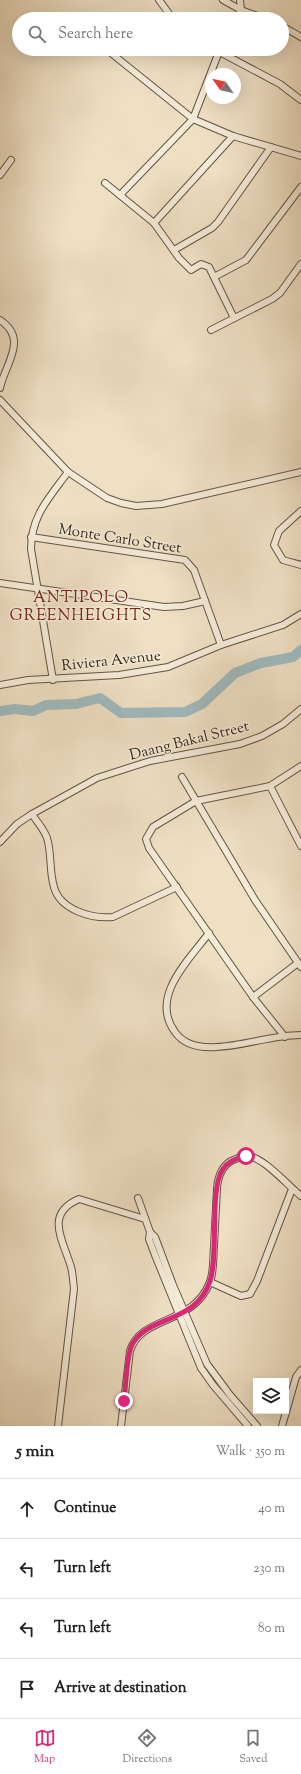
<!DOCTYPE html>
<html lang="en">
<head>
<meta charset="utf-8">
<style>
	body { margin:0; font-family:"Sorts Mill Goudy",serif; background:#f2f2f2; color:#222 }
	.controls { position:absolute; right:12px; bottom:12px; display:grid; overflow:hidden; border-radius:0px; box-shadow:0 4px 16px #0002 }
	.controls button { width:36px; height:36px; display:grid; place-items:center; padding:0; border:0; border-bottom:1px solid #e0e0e0; background:#fff; color:#222; font:20px sans-serif }
	.compass { position:absolute; left:205px; top:68px; width:36px; height:36px; border-radius:50%; background:#fff; box-shadow:0 4px 16px #0002; rotate:304deg }
	.stop { position:absolute; width:12px; height:12px; margin:-9px; border:3px solid #db2777; border-radius:50%; background:#fff }
	.stop.end { background:#db2777; border-color:#fff; box-shadow:0 1px 4px #0008 }
	.list { margin:0; padding:0; list-style:none }
	h2 { display:flex; justify-content:space-between; align-items:center; height:52px; margin:0; padding:0 16px; font-size:17px }
	h2 small { font-size:13px; font-weight:400; color:#767676 }
	.list li { display:grid; grid-template-columns:26px 1fr auto; gap:12px; align-items:center; box-sizing:border-box; height:60px; padding:0 16px; border-top:1px solid #e0e0e0 }
	.list b { display:block; font-size:15px; white-space:nowrap }
	.list em { font-size:13px; font-style:normal; color:#767676 }
	.icon { flex:none; width:22px; height:22px; fill:none; stroke:currentColor; stroke-width:2; stroke-linecap:round; stroke-linejoin:round }
	.map { position:relative; flex:none; width:301px; height:1426px; overflow:hidden }
	.search { position:absolute; background:#fff; box-shadow:0 4px 16px #0002; left:12px; right:12px; top:12px; height:44px; display:flex; align-items:center; gap:10px; box-sizing:border-box; padding:0 14px; border-radius:22px; color:#767676; font-size:15px }
	.sheet { height:292px; background:#fff }
	nav { display:flex; justify-content:space-around; align-items:center; box-sizing:border-box; height:56px; border-top:1px solid #e0e0e0; background:#fff; font-size:11px; color:#767676 }
	nav a { display:grid; justify-items:center; gap:2px }
	nav .on { color:#db2777 }
	.map>svg:first-child { display:block }
	.lines { fill:none; stroke-linecap:round; stroke-linejoin:round }
	.river { stroke:#9fbabf; stroke-width:10 }
	.minor-casing { stroke:#615644; stroke-width:8 }
	.minor { stroke:#f5ebd9; stroke-width:6 }
	.route { stroke:#db2777; stroke-width:5 }
	.labels { text-anchor:middle; stroke-width:3; stroke-linejoin:round; paint-order:stroke }
	.street-label { font-size:15px; fill:#32281a; stroke:#f5ebd9 }
	.neighbourhood-label { font-size:16px; letter-spacing:1px; fill:#7a1f14; stroke:#f5ebd9 }
</style>
</head>
<body>
<div class="map">
<svg width="301" height="1426" viewBox="0 0 301 1426">
	<rect width="100%" height="100%" fill="#efe0c4"/>
	<filter id="stains"><feTurbulence type="fractalNoise" baseFrequency=".005" numOctaves="4"/><feColorMatrix values="0 0 0 0 .2 0 0 0 0 .09 0 0 0 0 .02 0 0 0 .5 -.17"/></filter>
	<radialGradient id="worn" r=".72"><stop offset=".6" stop-color="#630" stop-opacity="0"/><stop offset="1" stop-color="#630" stop-opacity=".3"/></radialGradient>
	<g class="lines">
		<path class="river" d="M 0,711 L 15,709 L 33,711 L 46,705 L 76,704 L 100,698 L 121,713 L 185,712 L 202,704 L 235,673 L 261,663 L 293,657 L 301,650"/>
		<g class="minor-casing">
			<g id="minor">
				<path d="M 159,0 L 173,19"/>
				<path d="M 223,0 L 241,10 L 266,19"/>
				<path d="M 236,19 L 241,10 L 240,0"/>
				<path d="M 282,26 L 301,37"/>
				<path d="M 106,49 L 193,119 L 233,136 L 301,156"/>
				<path d="M 214,49 L 280,84 L 301,100"/>
				<path d="M 0,175 L 11,160"/>
				<path d="M 105,183 L 154,223 L 179,258 L 191,270 L 201,264 L 209,267 L 234,318"/>
				<path d="M 120,195 L 193,119 L 220,49"/>
				<path d="M 154,223 L 233,136"/>
				<path d="M 174,250 L 212,228 L 218,222 L 271,147"/>
				<path d="M 214,277 L 246,260 L 301,187"/>
				<path d="M 0,320 C 29,339 5,364 0,388"/>
				<path d="M 211,330 L 272,299 L 280,293 L 301,264"/>
				<path d="M 0,400 L 68,472 L 107,498 L 121,503 L 136,506 L 162,504 L 301,472"/>
				<path d="M 301,511 L 279,531 L 274,545 L 283,560 L 301,565"/>
				<path d="M 31,537 L 185,560 L 194,570 L 221,645"/>
				<path d="M 0,583 L 164,607 L 183,606 L 205,601"/>
				<path d="M 53,680 L 31,549 C 31,516 49,498 68,472"/>
				<path d="M 0,685 L 28,680 L 119,675 L 168,667 L 221,645 L 283,625 L 301,614"/>
				<path d="M 182,777 L 255,900 L 301,967"/>
				<path d="M 270,786 L 301,846"/>
				<path d="M 32,814 C 37,822 44,829 47,838 C 52,854 49,871 54,887 C 60,910 92,919 113,917 L 177,887"/>
				<path d="M 0,842 L 17,824 L 32,814 L 97,778 L 150,761 L 240,744 L 262,736 L 283,724 L 301,709"/>
				<path d="M 209,933 C 189,960 149,997 175,1032 C 184,1045 200,1048 216,1047 C 244,1046 272,1035 301,1035"/>
				<path d="M 253,997 L 298,963"/>
				<path d="M 285,1037 L 253,997 L 149,848 L 146,839 L 153,827 L 196,801 L 270,786 L 301,766"/>
				<path d="M 138,1198 L 150,1232 L 149,1239 L 155,1255 L 201,1368 L 213,1385 L 248,1426"/>
				<path d="M 150,1232 L 155,1237 L 173,1285 L 207,1364 L 230,1395 L 257,1426"/>
				<path d="M 210,1282 L 241,1296 L 250,1294 L 257,1281 L 292,1189"/>
				<path d="M 58,1426 L 74,1289 C 73,1281 73,1274 71,1267 C 63,1240 44,1214 79,1199 L 145,1219"/>
				<path d="M 121,1426 L 130,1351 C 141,1315 193,1326 210,1282 C 214,1271 213,1257 214,1246 C 215,1226 216,1207 217,1188 C 218,1177 221,1167 231,1161 C 236,1159 241,1156 246,1156 C 262,1155 288,1186 301,1196"/>
				<path d="M 282,1426 L 296,1377 L 301,1370"/>
			</g>
		</g>
		<use href="#minor" class="minor"/>
	</g>
	<g class="lines">
		<path class="route" d="M 124,1401 C 126,1386 126,1362 131,1347 C 144,1315 196,1325 210,1281 C 219,1254 209,1188 223,1169 C 228,1161 237,1158 246,1156"/>
	</g>
	<g class="labels">
		<g class="street-label">
			<text transform="translate(120 538) rotate(9)" y="5">Monte Carlo Street</text>
			<text transform="translate(111 660) rotate(-6)" y="5">Riviera Avenue</text>
			<text transform="translate(189 740) rotate(-14)" y="5">Daang Bakal Street</text>
		</g>
		<g class="neighbourhood-label">
			<text x="81" y="602">ANTIPOLO<tspan x="81" dy="18">GREENHEIGHTS</tspan></text>
		</g>
	</g>
	<rect width="100%" height="100%" filter="url(#stains)"/>
	<rect width="100%" height="100%" fill="url(#worn)"/>
</svg>
<div class="controls">
<button><svg class="icon" aria-label="layers" viewBox="0 0 24 24"><path d="M12 4l9 5-9 5-9-5zM3 14l9 5 9-5"/></svg></button>
</div>
<svg class="compass" viewBox="-18 -18 36 36"><path d="M0-13l5 13h-10z" fill="#e53935"/><path d="M0 13l5-13h-10z" fill="#767676"/></svg>
<div class="stop" style="left:246px;top:1156px"></div>
<div class="stop end" style="left:124px;top:1401px"></div>
<div class="search"><svg class="icon" aria-label="search" viewBox="0 0 24 24"><circle cx="10" cy="10" r="6"/><path d="M15 15l6 6"/></svg>Search here</div>
</div>
<section class="sheet">
<h2>5 min<small>Walk · 350 m</small></h2>
<ul class="list">
<li><svg class="icon" aria-label="ahead" viewBox="0 0 24 24"><path d="M12 20V5M6 11l6-6 6 6"/></svg><div><b>Continue</b></div><em>40 m</em></li>
<li><svg class="icon" aria-label="left" viewBox="0 0 24 24"><path d="M17 20v-9H6M10 6l-5 5 5 5"/></svg><div><b>Turn left</b></div><em>230 m</em></li>
<li><svg class="icon" aria-label="left" viewBox="0 0 24 24"><path d="M17 20v-9H6M10 6l-5 5 5 5"/></svg><div><b>Turn left</b></div><em>80 m</em></li>
<li><svg class="icon" aria-label="arrive" viewBox="0 0 24 24"><path d="M6 21V4h12l-3 4 3 4H6"/></svg><div><b>Arrive at destination</b></div></li>
</ul>
</section>
<nav>
<a class="on"><svg class="icon" aria-label="map" viewBox="0 0 24 24"><path d="M3 6l6-2 6 2 6-2v14l-6 2-6-2-6 2zM9 4v14M15 6v14"/></svg>Map</a>
<a><svg class="icon" aria-label="directions" viewBox="0 0 24 24"><path d="M12 3l9 9-9 9-9-9zM9 14v-3h6M13 9l2 2-2 2"/></svg>Directions</a>
<a><svg class="icon" aria-label="saved" viewBox="0 0 24 24"><path d="M7 4h10v16l-5-4-5 4z"/></svg>Saved</a>
</nav>
</body>
</html>
